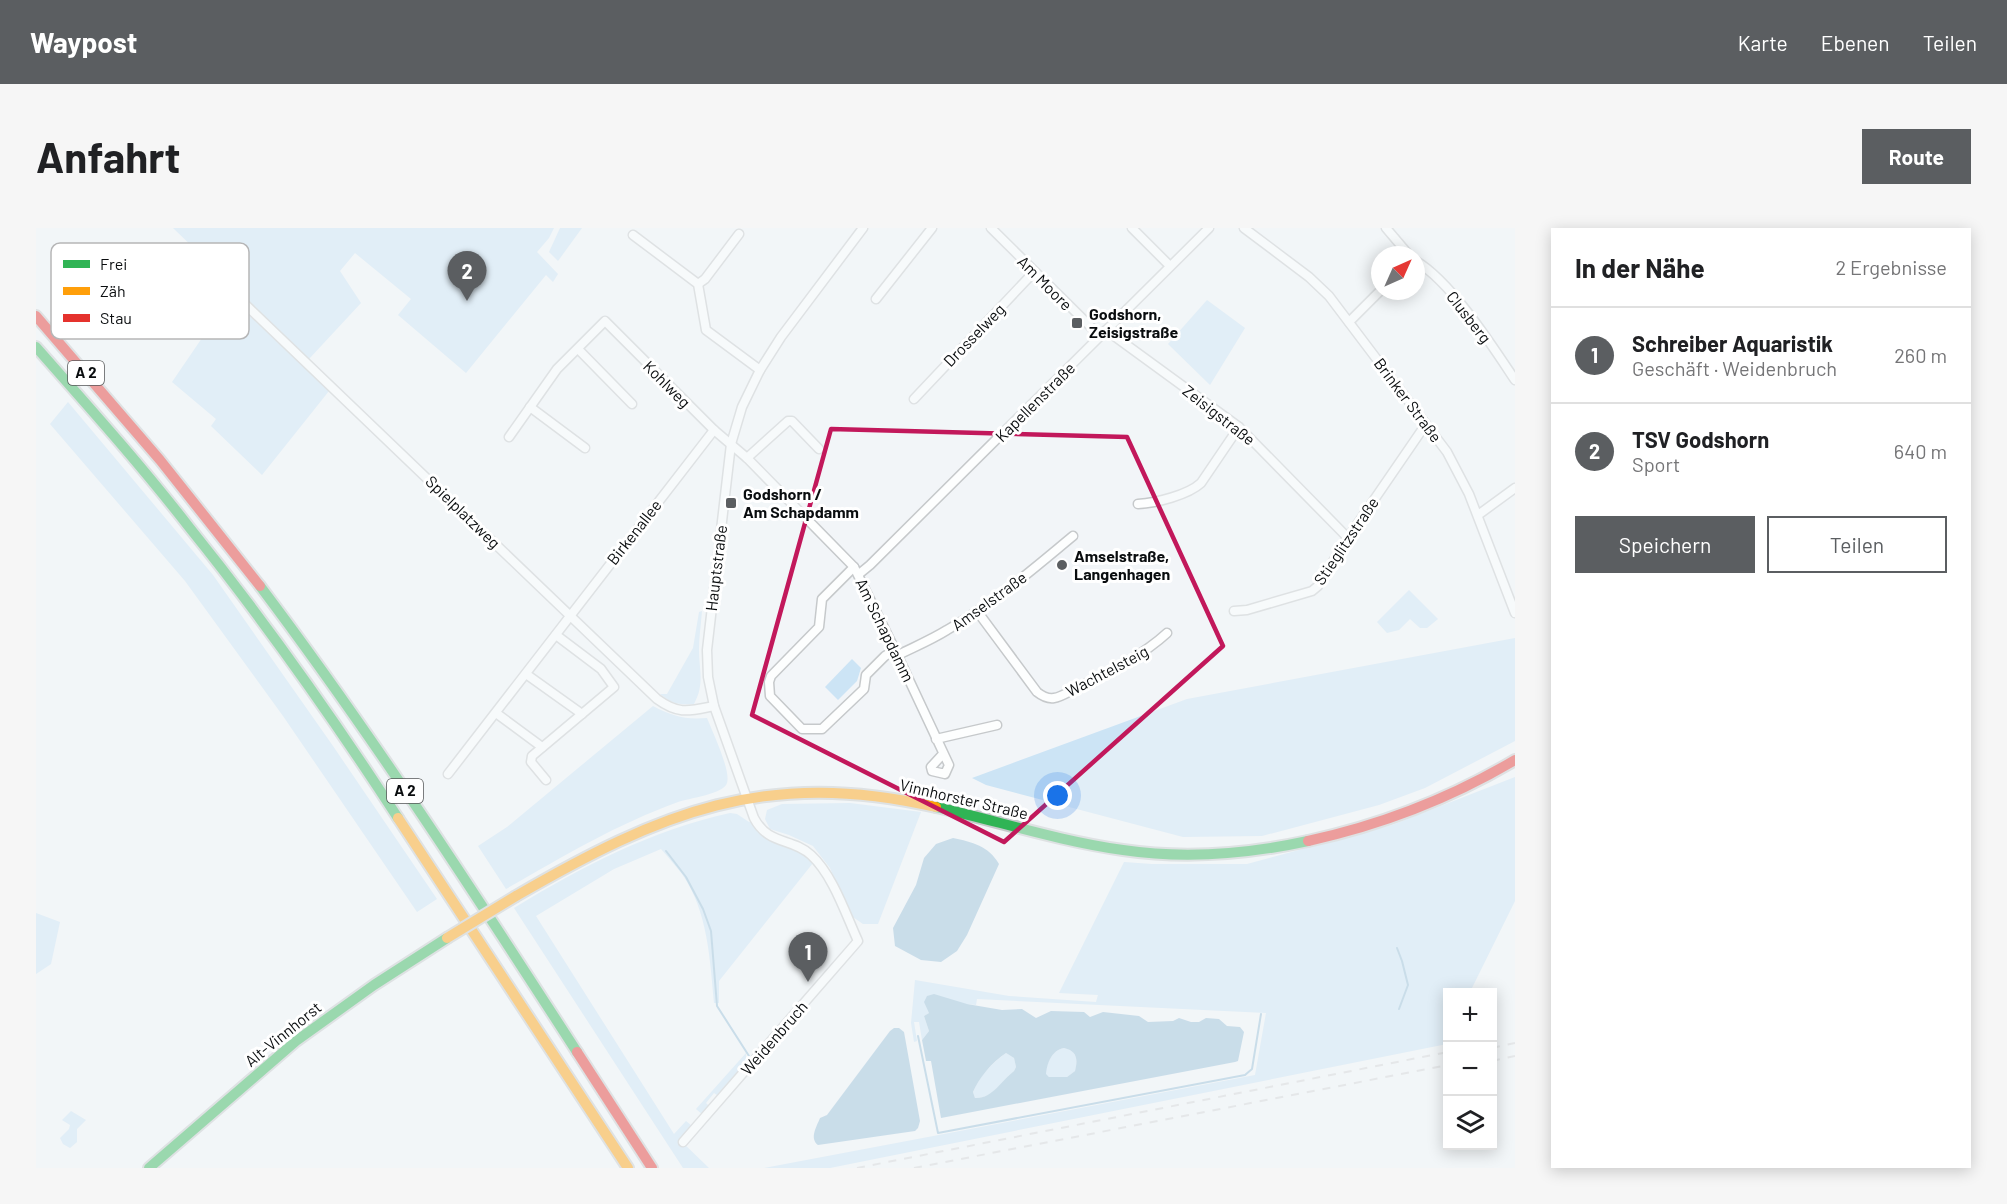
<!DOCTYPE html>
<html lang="de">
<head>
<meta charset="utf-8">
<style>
	body { margin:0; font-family:Barlow,sans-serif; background:#f6f6f6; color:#202124 }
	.controls { position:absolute; right:18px; bottom:18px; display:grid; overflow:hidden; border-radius:0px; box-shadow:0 3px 15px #0003 }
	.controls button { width:54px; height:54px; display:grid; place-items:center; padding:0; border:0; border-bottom:2px solid #e0e0e0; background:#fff; color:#202124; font:30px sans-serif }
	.compass { position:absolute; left:1335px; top:18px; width:54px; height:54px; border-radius:50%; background:#fff; box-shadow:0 3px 15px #0003; rotate:45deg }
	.you { position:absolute; left:1022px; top:568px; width:21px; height:21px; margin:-15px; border:4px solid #fff; border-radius:50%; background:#1a73e8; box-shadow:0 0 0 9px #1a73e833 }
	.badge { display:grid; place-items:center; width:39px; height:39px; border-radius:50%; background:#5b5e61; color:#fff; font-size:20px; font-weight:700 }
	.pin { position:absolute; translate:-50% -50px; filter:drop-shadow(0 2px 3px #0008) }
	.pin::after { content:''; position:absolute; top:32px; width:21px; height:18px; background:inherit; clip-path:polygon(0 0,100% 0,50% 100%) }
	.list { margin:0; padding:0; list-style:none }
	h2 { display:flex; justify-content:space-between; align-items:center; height:78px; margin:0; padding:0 24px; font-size:26px }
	h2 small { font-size:20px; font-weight:400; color:#757577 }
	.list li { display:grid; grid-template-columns:39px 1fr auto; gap:18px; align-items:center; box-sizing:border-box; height:96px; padding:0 24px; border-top:2px solid #e0e0e0 }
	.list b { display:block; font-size:22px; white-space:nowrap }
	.list p { margin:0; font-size:20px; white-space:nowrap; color:#757577 }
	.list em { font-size:20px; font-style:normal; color:#757577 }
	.actions { display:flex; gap:12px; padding:18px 24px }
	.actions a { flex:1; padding:14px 0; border:2px solid #5b5e61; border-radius:0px; text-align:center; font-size:21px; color:#5b5e61 }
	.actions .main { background:#5b5e61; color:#fff }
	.icon { flex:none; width:33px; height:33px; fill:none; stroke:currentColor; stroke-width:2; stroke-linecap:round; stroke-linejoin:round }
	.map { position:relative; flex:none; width:1479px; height:940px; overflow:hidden; border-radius:0px }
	header { display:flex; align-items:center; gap:36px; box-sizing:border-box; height:84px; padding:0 30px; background:#5b5e61; color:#fff }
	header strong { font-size:28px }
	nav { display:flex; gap:33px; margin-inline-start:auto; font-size:21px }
	.intro { display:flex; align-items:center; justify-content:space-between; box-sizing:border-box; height:144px; padding:0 36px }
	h1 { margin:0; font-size:42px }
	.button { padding:15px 27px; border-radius:0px; background:#5b5e61; color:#fff; font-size:21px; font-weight:700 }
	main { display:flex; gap:36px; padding:0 36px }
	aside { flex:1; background:#fff; border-radius:0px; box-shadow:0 3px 15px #0003 }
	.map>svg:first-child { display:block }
	.green { fill:#cce4f5 }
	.water { fill:#98bfd8; fill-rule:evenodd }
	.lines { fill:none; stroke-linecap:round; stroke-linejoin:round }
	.stream { stroke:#98bfd8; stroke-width:2 }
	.street-casing { stroke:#c6c9cb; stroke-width:11 }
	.fast-casing { stroke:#c6c9cb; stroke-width:14 }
	.slow-casing { stroke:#c6c9cb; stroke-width:14 }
	.jam-casing { stroke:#c6c9cb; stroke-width:14 }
	.street { stroke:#fdfefe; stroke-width:8 }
	.fast { stroke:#30b455; stroke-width:10 }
	.slow { stroke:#ff9f0a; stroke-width:10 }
	.jam { stroke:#e5322d; stroke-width:10 }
	.rail { stroke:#d4d6d7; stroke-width:2; stroke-dasharray:8 8; stroke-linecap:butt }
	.slow-bridge-casing { stroke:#c6c9cb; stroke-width:14; stroke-linecap:butt }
	.slow-bridge { stroke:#ff9f0a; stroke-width:10 }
	.marked { fill:none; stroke:#c2185b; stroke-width:4.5; stroke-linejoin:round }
	.poi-dot { fill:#5b5e61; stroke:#fff; stroke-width:2 }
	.labels { text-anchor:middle; stroke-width:6; stroke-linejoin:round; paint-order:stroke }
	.shield { fill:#fff; stroke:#545657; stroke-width:1.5 }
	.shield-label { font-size:15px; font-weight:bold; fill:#0a0d0f }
	.street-label { font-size:16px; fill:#0a0d0f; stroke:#fff }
	.poi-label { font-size:16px; font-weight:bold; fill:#0a0d0f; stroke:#fff; text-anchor:start }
	.key { fill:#fff; stroke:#b6b6b7; stroke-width:1.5 }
	.key-label { font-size:16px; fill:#0a0d0f }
</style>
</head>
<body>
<header>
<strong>Waypost</strong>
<nav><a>Karte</a><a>Ebenen</a><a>Teilen</a></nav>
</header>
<div class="intro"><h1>Anfahrt</h1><a class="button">Route</a></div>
<main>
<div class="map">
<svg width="1479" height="940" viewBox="0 0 1479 940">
	<rect width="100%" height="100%" fill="#f2f5f8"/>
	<g class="green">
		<path d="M 137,0 L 518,0 L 513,10 L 501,24 L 522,46 L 517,54 L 510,47 L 430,145 L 362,87 L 375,71 L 319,25 L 304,43 L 325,75 L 273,131 Z"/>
		<path d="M 524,0 L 546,0 L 522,33 L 513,24 Z"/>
		<path d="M 194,69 L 293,163 L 226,247 L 175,198 L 180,191 L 136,154 Z"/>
		<path d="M 1171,72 L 1209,100 L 1174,157 L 1132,116 Z"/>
		<path d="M 32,174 L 177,347 L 297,518 L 401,671 L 381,684 L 247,488 L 149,353 L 14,196 Z"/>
		<path d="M 1373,362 L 1402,391 L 1391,400 L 1384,400 L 1374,391 L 1363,402 L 1351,405 L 1341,394 Z"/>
		<path d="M 666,383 C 665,396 663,409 663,421 C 663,443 669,456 658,476 C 643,477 636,476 624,466 L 631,466 L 657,420 L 663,384 Z"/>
		<path d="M 1479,410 L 1479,513 L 1389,560 L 1343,577 L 1226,608 L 1147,609 L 950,557 L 936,550 L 1151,471 Z"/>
		<path d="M 816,431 L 825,440 L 821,453 L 802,472 L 789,459 Z"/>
		<path d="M 617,478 C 636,488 649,492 671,490 C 676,503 695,542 691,555 C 688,566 653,570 642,574 C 581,596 526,629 470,661 L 442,618 L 471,599 Z"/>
		<path d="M 1479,549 L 1479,673 L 1434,764 L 1412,764 L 1411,816 L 794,940 L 728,940 L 1219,847 L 1230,785 L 941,771 L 940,777 L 931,776 L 893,785 L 888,788 L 893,803 L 886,812 L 883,794 L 878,794 L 881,813 L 878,814 L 875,795 L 879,752 L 973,768 L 1060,774 L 1062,767 L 1023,765 L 1088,634 L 1116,636 L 1211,636 L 1356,597 Z"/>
		<path d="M 814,575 L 885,584 L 842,696 L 827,696 L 814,687 L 794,640 L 777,618 L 753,607 L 734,601 L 729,591 L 731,582 L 746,576 Z"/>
		<path d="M 694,585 L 701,586 L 713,594 L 715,593 C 728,619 746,612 766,625 C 770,627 774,632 777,635 L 683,753 L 683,775 L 678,775 C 674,732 672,683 646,646 C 639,637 632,629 625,621 L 578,641 L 500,688 L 638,906 L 650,893 L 656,898 L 644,912 L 673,940 L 647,940 L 478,680 C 547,638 614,603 694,585 Z"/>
		<path d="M 0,685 L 24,694 L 15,736 L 0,746 Z"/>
		<path d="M 1028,820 C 1041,823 1042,831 1039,843 L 1031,849 L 1013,849 L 1009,846 C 1011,835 1016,822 1028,820 Z"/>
		<path d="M 710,825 L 710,834 L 681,867 L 678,865 L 670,875 L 674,879 L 667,887 L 660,881 Z"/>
		<path d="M 970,825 L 978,830 L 980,839 L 978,843 C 965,853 957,871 939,870 L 937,864 C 943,849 956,835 970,825 Z"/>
		<path d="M 35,883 L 50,892 L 41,901 L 41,914 L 34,920 L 27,916 L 24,910 L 33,901 L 34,897 L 26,892 Z"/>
	</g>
	<g class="water">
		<path d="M 917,610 C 936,614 953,618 963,636 L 931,707 L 921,723 L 905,734 L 885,732 L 859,718 L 857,700 L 880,657 L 888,630 L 900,616 Z"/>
		<path d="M 898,766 L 931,776 L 966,782 L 986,781 L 1000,790 L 1015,783 L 1048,784 L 1054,789 L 1067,784 L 1103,788 L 1112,794 L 1137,793 L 1143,790 L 1155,794 L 1163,794 L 1170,790 L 1183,791 L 1191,798 L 1204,799 L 1208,804 L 1202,833 L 1199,834 L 905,890 L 895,833 L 890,833 L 886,812 L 893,803 L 888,788 L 893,785 L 888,774 L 891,768 ZM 1028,820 C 1041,823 1042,831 1039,843 L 1031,849 L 1013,849 L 1010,846 C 1011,835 1016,822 1028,820 ZM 970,825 L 978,830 L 980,839 L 978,843 C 965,853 956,871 939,870 L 937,864 C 943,850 956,834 970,825 Z"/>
		<path d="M 858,800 L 863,800 L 868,804 L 884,893 L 882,900 L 879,903 L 782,917 C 773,910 781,898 784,890 L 791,887 L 854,803 Z"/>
	</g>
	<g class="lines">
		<g class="stream">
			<path d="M 630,623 L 650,649 L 667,681 L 675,703 L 681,778 L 713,828"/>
			<path d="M 1361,720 L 1366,733 L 1372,757 L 1363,781"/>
			<path d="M 882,808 L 902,905 L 1209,847 L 1216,841 L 1225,786"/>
		</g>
		<g class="street-casing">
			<g id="street">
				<path d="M 955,0 L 1064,108"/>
				<path d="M 1096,0 L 1134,38"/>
				<path d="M 1208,0 L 1273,49 L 1293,68 L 1411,224 L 1433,266 L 1479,385"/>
				<path d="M 1350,0 L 1373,27"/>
				<path d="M 597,7 L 662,56 L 670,102 L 724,142"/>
				<path d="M 1380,33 C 1416,55 1455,116 1479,152"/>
				<path d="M 188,56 L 621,471 C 643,487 653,483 678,478"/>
				<path d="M 662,56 L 669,51 L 703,6"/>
				<path d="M 840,71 L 896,0"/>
				<path d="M 1313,94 L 1344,63"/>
				<path d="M 1070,102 L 1203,199 L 1312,310"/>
				<path d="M 542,121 L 596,176"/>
				<path d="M 878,171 L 998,44"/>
				<path d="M 494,179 L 549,220"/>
				<path d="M 473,209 L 521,141 L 569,93 L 678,202 L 711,230 L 818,339 L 859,422 L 913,537 L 909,546 L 896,543 L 895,539 L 907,526"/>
				<path d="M 711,230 L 752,193 L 756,193 L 783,221"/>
				<path d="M 1102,276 C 1120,275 1152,267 1165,255 L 1203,199"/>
				<path d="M 1442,287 L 1479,260"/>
				<path d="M 818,339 L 786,371 L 783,399 L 735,448 L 733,454 L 734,468 L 766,501 L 786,501 L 828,461 L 830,447 L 849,428 L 859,422"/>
				<path d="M 823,346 L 834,337 L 1173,0"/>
				<path d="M 941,383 L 1001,464 C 1006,468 1011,471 1018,470 C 1026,469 1035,462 1043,459 C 1073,444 1106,428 1131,405"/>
				<path d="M 1198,383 L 1211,382 L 1276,363 L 1282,358 L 1307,317 L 1390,196"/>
				<path d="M 862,427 C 878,419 895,412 911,402 C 957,376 997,341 1037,308"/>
				<path d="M 490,446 L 546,486"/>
				<path d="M 460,485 L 506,519"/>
				<path d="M 900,511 L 961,497"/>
				<path d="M 412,546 L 678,202"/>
				<path d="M 510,552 L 495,534 L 496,528 L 578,459 L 565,441 L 520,407"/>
				<path d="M 647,914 L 822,713 C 810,687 797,647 775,627 C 755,609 733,618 718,590 L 678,478 L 672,449 L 671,422 L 695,216 L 706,179 L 724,142 L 745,109 L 827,0"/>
			</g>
		</g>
		<g class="fast-casing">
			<g id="fast">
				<path d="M 0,119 C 52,178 105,237 153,299 C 228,392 297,490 362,590"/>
				<path d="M 224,358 C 337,508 439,666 541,824"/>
				<path d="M 900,579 C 962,593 1023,613 1087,622 C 1148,631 1212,626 1272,613"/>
				<path d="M 113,940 L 260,813 L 338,757 L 411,710"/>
			</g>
		</g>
		<g class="slow-casing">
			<g id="slow">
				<path d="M 362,590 L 592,940"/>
				<path d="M 480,668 C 625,584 730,540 900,579"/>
			</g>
		</g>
		<g class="jam-casing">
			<g id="jam">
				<path d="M 0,88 L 124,232 L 224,358"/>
				<path d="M 1272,613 C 1345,597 1415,570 1479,532"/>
				<path d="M 541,824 L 616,940"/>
			</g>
		</g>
		<use href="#street" class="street"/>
		<use href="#fast" class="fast"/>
		<use href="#slow" class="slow"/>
		<use href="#jam" class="jam"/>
		<g class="rail">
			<path d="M 1456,820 L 1479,815"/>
			<path d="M 1456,833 L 1479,828"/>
			<path d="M 821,940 L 1412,824"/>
			<path d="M 878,940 L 1412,837"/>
		</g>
		<g class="slow-bridge-casing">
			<path id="slow-bridge" d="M 411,710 L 480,668"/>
		</g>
		<use href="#slow-bridge" class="slow-bridge"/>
	</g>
	<path d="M0 0H1479V940H0ZM 795,201 L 1091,209 L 1187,418 L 968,614 L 716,487 Z" fill="#f2f5f8" fill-opacity=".55" fill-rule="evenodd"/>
	<path class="marked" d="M 795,201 L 1091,209 L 1187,418 L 968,614 L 716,487 Z"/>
	<g class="poi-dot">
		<rect x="1035" y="89" width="12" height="12" rx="3"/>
		<rect x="689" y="269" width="12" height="12" rx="3"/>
		<circle cx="1026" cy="337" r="6"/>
	</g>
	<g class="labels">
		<g class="shield">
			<rect x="32" y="133" width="36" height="24" rx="4.5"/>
			<rect x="351" y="551" width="36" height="24" rx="4.5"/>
		</g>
		<g class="shield-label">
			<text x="50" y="150">A 2</text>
			<text x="369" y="568">A 2</text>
		</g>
		<g class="street-label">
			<text transform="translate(1009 55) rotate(45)" y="6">Am Moore</text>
			<text transform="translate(1433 89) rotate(52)" y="6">Clusberg</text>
			<text transform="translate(938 107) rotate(-46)" y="6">Drosselweg</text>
			<text transform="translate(631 156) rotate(45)" y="6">Kohlweg</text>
			<text transform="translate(1372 172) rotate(53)" y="6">Brinker Straße</text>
			<text transform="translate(999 174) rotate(-45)" y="6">Kapellenstraße</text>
			<text transform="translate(1183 187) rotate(38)" y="6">Zeisigstraße</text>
			<text transform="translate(427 284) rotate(44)" y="6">Spielplatzweg</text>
			<text transform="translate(598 304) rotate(-52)" y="6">Birkenallee</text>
			<text transform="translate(1310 313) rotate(-56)" y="6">Stieglitzstraße</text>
			<text transform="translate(680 340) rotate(-83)" y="6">Hauptstraße</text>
			<text transform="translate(953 373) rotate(-36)" y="6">Amselstraße</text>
			<text transform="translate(849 402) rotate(64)" y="6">Am Schapdamm</text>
			<text transform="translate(1071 443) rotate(-28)" y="6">Wachtelsteig</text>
			<text transform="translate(928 571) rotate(13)" y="6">Vinnhorster Straße</text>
			<text transform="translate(247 806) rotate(-39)" y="6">Alt-Vinnhorst</text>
			<text transform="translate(738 810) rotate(-49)" y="6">Weidenbruch</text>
		</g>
		<g class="poi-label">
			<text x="1053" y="92">Godshorn,<tspan x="1053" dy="18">Zeisigstraße</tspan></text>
			<text x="707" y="272">Godshorn /<tspan x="707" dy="18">Am Schapdamm</tspan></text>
			<text x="1038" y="334">Amselstraße,<tspan x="1038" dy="18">Langenhagen</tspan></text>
		</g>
	</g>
	<rect x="15" y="15" width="198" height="96" rx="9" class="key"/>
	<rect x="27" y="32" width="27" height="8" fill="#30b455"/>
	<rect x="27" y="59" width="27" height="8" fill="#ff9f0a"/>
	<rect x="27" y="86" width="27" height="8" fill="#e5322d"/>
	<g class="key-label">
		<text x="64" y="42">Frei</text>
		<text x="64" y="69">Zäh</text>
		<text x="64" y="96">Stau</text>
	</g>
</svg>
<div class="controls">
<button>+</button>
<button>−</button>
<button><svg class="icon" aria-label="layers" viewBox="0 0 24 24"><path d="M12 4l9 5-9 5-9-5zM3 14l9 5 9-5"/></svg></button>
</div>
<svg class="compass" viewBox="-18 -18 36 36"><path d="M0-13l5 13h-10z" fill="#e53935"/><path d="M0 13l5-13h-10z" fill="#757577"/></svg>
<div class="you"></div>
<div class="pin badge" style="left:772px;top:754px">1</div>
<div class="pin badge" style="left:431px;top:73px">2</div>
</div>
<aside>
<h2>In der Nähe<small>2 Ergebnisse</small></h2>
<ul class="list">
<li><span class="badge">1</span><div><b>Schreiber Aquaristik</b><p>Geschäft · Weidenbruch</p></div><em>260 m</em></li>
<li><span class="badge">2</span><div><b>TSV Godshorn</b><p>Sport</p></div><em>640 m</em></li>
</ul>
<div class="actions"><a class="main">Speichern</a><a>Teilen</a></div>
</aside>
</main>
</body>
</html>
